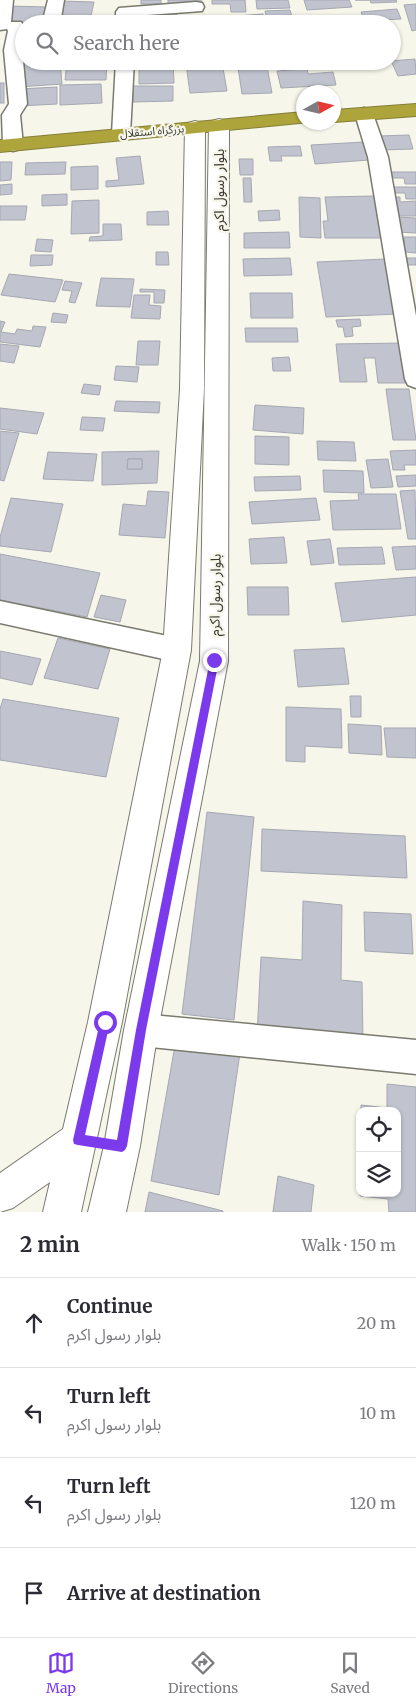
<!DOCTYPE html>
<html lang="en">
<head>
<meta charset="utf-8">
<style>
	body { margin:0; font-family:Merriweather,"Noto Sans Arabic",serif; background:#f7f7f7; color:#2b2b33 }
	.controls { position:absolute; right:15px; bottom:15px; display:grid; overflow:hidden; border-radius:10px; box-shadow:0 1px 4px #0004 }
	.controls button { width:45px; height:45px; display:grid; place-items:center; padding:0; border:0; border-bottom:1px solid #e1e1e2; background:#fff; color:#2b2b33; font:25px sans-serif }
	.compass { position:absolute; left:296px; top:85px; width:45px; height:45px; border-radius:50%; background:#fff; box-shadow:0 1px 4px #0004; rotate:82deg }
	.stop { position:absolute; width:15px; height:15px; margin:-11px; border:4px solid #7c3aed; border-radius:50%; background:#fff }
	.stop.end { background:#7c3aed; border-color:#fff; box-shadow:0 1px 5px #0008 }
	.list { margin:0; padding:0; list-style:none }
	h2 { display:flex; justify-content:space-between; align-items:center; height:65px; margin:0; padding:0 20px; font-size:21px }
	h2 small { font-size:16px; font-weight:400; color:#7c7c81 }
	.list li { display:grid; grid-template-columns:32px 1fr auto; gap:15px; align-items:center; box-sizing:border-box; height:90px; padding:0 20px; border-top:1px solid #e1e1e2 }
	.list b { display:block; font-size:19px; white-space:nowrap }
	.list p { margin:0; font-size:16px; white-space:nowrap; color:#7c7c81 }
	.list em { font-size:16px; font-style:normal; color:#7c7c81 }
	.icon { flex:none; width:28px; height:28px; fill:none; stroke:currentColor; stroke-width:2; stroke-linecap:round; stroke-linejoin:round }
	.map { position:relative; flex:none; width:416px; height:1212px; overflow:hidden }
	.search { position:absolute; background:#fff; box-shadow:0 1px 4px #0004; left:15px; right:15px; top:15px; height:55px; display:flex; align-items:center; gap:12px; box-sizing:border-box; padding:0 18px; border-radius:28px; color:#7c7c81; font-size:19px }
	.sheet { height:425px; background:#fff }
	nav { display:flex; justify-content:space-around; align-items:center; box-sizing:border-box; height:70px; border-top:1px solid #e1e1e2; background:#fff; font-size:14px; color:#7c7c81 }
	nav a { display:grid; justify-items:center; gap:2px }
	nav .on { color:#7c3aed }
	.map>svg:first-child { display:block }
	.building { fill:#c1c4cf; stroke:#a5a7b2; fill-rule:evenodd }
	.lines { fill:none; stroke-linecap:round; stroke-linejoin:round }
	.street-casing { stroke:#7a7a6f; stroke-width:3 }
	.secondary-casing { stroke:#7a7a6f; stroke-width:2 }
	.highway-casing { stroke:#847f39; stroke-width:2 }
	.street { fill:#fff; fill-rule:evenodd }
	.secondary { fill:#fff; fill-rule:evenodd }
	.highway { fill:#ada53c; fill-rule:evenodd }
	.route { fill:#7c3aed }
	.labels { text-anchor:middle; stroke-width:4.5; stroke-linejoin:round; paint-order:stroke }
	.far-street-label { font-size:11px; fill:#393834; stroke:#f7f6ea }
	.street-label { font-size:14px; fill:#393834; stroke:#f7f6ea }
</style>
</head>
<body>
<div class="map">
<svg width="416" height="1212" viewBox="0 0 416 1212">
	<rect width="100%" height="100%" fill="#f7f6ea"/>
	<g class="building">
		<rect x="141" y="0" width="20" height="4"/>
		<path d="M 168,0 L 201,0 L 201,6 L 168,7 Z"/>
		<path d="M 212,0 L 245,0 L 246,12 L 231,12 L 230,4 L 212,4 Z"/>
		<path d="M 256,0 L 288,0 L 290,8 L 257,9 Z"/>
		<path d="M 304,0 L 349,0 L 352,7 L 307,10 Z"/>
		<path d="M 355,0 L 396,0 L 397,2 L 371,3 L 370,0 Z"/>
		<path d="M 59,1 L 94,2 L 91,16 L 55,15 Z"/>
		<path d="M 416,4 L 416,30 L 412,31 L 404,5 Z"/>
		<path d="M 8,6 L 48,7 L 45,22 L 9,24 Z"/>
		<path d="M 397,9 L 401,19 L 364,21 L 361,12 Z"/>
		<path d="M 290,10 L 294,24 L 268,24 L 265,11 Z"/>
		<path d="M 176,11 L 178,24 L 143,24 L 142,13 Z"/>
		<path d="M 263,14 L 266,24 L 239,24 L 237,16 Z"/>
		<path d="M 69,16 L 92,17 L 90,24 L 66,24 Z"/>
		<path d="M 24,58 L 24,61 L 60,61 L 62,84 L 18,87 L 18,59 Z"/>
		<path d="M 415,59 L 416,74 L 398,76 L 391,61 Z"/>
		<path d="M 67,61 L 107,61 L 106,80 L 65,80 Z"/>
		<path d="M 139,61 L 173,61 L 174,83 L 139,84 Z"/>
		<path d="M 237,61 L 266,61 L 272,93 L 242,94 Z"/>
		<path d="M 284,61 L 304,61 L 306,68 L 285,69 Z"/>
		<path d="M 222,62 L 227,91 L 190,93 L 186,64 Z"/>
		<path d="M 307,69 L 308,74 L 333,72 L 336,85 L 281,88 L 277,71 Z"/>
		<rect x="0" y="83" width="4" height="20"/>
		<path d="M 101,84 L 102,103 L 60,105 L 60,85 Z"/>
		<path d="M 133,86 L 173,86 L 173,101 L 133,102 Z"/>
		<path d="M 57,87 L 57,104 L 19,106 L 19,89 Z"/>
		<path d="M 409,135 L 413,149 L 382,150 L 378,136 Z"/>
		<path d="M 364,142 L 369,160 L 315,164 L 311,145 Z"/>
		<path d="M 300,146 L 302,156 L 281,156 L 282,161 L 270,161 L 268,147 Z"/>
		<path d="M 140,156 L 144,184 L 106,187 L 106,181 L 119,180 L 116,158 Z"/>
		<path d="M 239,159 L 253,159 L 253,175 L 240,175 Z"/>
		<path d="M 0,162 L 12,162 L 11,180 L 0,181 Z"/>
		<path d="M 66,162 L 65,174 L 25,175 L 26,163 Z"/>
		<path d="M 98,166 L 98,189 L 71,190 L 71,167 Z"/>
		<path d="M 385,172 L 416,172 L 416,184 L 405,184 L 404,178 L 386,178 Z"/>
		<path d="M 243,178 L 251,178 L 252,202 L 244,202 Z"/>
		<path d="M 12,184 L 12,194 L 0,195 L 0,185 Z"/>
		<path d="M 389,187 L 416,187 L 416,199 L 406,199 L 405,193 L 390,193 Z"/>
		<path d="M 67,194 L 67,205 L 42,206 L 42,195 Z"/>
		<path d="M 374,196 L 381,238 L 325,238 L 323,221 L 328,221 L 325,197 Z"/>
		<path d="M 299,197 L 320,198 L 321,238 L 300,237 Z"/>
		<path d="M 388,197 L 400,197 L 400,202 L 416,201 L 416,216 L 392,216 Z"/>
		<path d="M 99,200 L 99,233 L 71,234 L 72,201 Z"/>
		<path d="M 0,206 L 27,206 L 25,220 L 0,220 Z"/>
		<path d="M 279,210 L 280,220 L 259,221 L 258,211 Z"/>
		<path d="M 168,211 L 169,225 L 147,225 L 147,212 Z"/>
		<path d="M 396,217 L 416,218 L 416,233 L 396,232 Z"/>
		<path d="M 103,224 L 121,224 L 122,240 L 89,241 L 90,237 L 103,236 Z"/>
		<path d="M 289,232 L 290,248 L 244,248 L 244,233 Z"/>
		<path d="M 404,237 L 416,237 L 416,253 L 405,252 Z"/>
		<path d="M 37,239 L 53,240 L 51,252 L 35,251 Z"/>
		<path d="M 156,252 L 168,252 L 169,265 L 156,265 Z"/>
		<path d="M 31,255 L 53,255 L 52,265 L 30,266 Z"/>
		<path d="M 290,258 L 292,275 L 244,276 L 243,259 Z"/>
		<path d="M 400,258 L 416,258 L 416,265 L 401,265 Z"/>
		<path d="M 386,259 L 398,314 L 326,317 L 317,262 Z"/>
		<path d="M 9,274 L 63,280 L 55,302 L 1,295 Z"/>
		<path d="M 101,278 L 134,279 L 130,307 L 96,306 Z"/>
		<path d="M 65,281 L 82,283 L 75,303 L 69,302 L 72,291 L 62,290 Z"/>
		<path d="M 140,289 L 165,290 L 164,303 L 154,303 L 154,292 L 140,292 Z"/>
		<path d="M 250,293 L 292,293 L 293,318 L 251,318 Z"/>
		<path d="M 134,295 L 150,295 L 149,305 L 161,306 L 160,319 L 131,318 Z"/>
		<path d="M 53,313 L 68,315 L 66,323 L 51,322 Z"/>
		<path d="M 360,319 L 361,326 L 352,327 L 353,336 L 345,337 L 343,327 L 338,327 L 336,320 Z"/>
		<path d="M 0,321 L 5,322 L 1,332 L 15,334 L 17,329 L 32,331 L 33,326 L 46,327 L 40,347 L 0,342 Z"/>
		<path d="M 245,328 L 297,328 L 298,342 L 246,342 Z"/>
		<path d="M 138,341 L 160,341 L 158,365 L 136,365 Z"/>
		<path d="M 402,343 L 408,383 L 378,383 L 375,358 L 364,358 L 367,382 L 340,382 L 336,344 Z"/>
		<path d="M 0,344 L 19,346 L 14,363 L 0,361 Z"/>
		<path d="M 289,357 L 291,371 L 273,371 L 272,358 Z"/>
		<path d="M 116,366 L 139,367 L 137,382 L 114,380 Z"/>
		<path d="M 84,384 L 101,386 L 99,395 L 81,393 Z"/>
		<path d="M 386,389 L 409,389 L 416,440 L 393,440 Z"/>
		<path d="M 116,401 L 160,402 L 159,413 L 114,411 Z"/>
		<path d="M 255,405 L 304,408 L 303,434 L 253,430 Z"/>
		<path d="M 0,408 L 44,413 L 37,434 L 0,429 Z"/>
		<path d="M 82,417 L 105,418 L 103,431 L 80,430 Z"/>
		<path d="M 0,431 L 19,433 L 4,481 L 0,480 Z"/>
		<path d="M 255,436 L 289,437 L 289,465 L 255,464 Z"/>
		<path d="M 317,441 L 354,442 L 356,461 L 318,460 Z"/>
		<path d="M 416,450 L 416,465 L 404,465 L 405,470 L 393,470 L 390,451 Z"/>
		<path d="M 159,451 L 157,483 L 102,485 L 102,452 ZM 128,459 L 142,459 L 142,469 L 127,469 Z"/>
		<path d="M 48,452 L 97,454 L 93,481 L 43,479 Z"/>
		<path d="M 128,459 L 142,459 L 142,469 L 127,469 Z"/>
		<path d="M 388,459 L 393,487 L 371,488 L 366,460 Z"/>
		<path d="M 323,470 L 363,471 L 364,493 L 324,492 Z"/>
		<path d="M 416,475 L 416,486 L 398,487 L 396,476 Z"/>
		<path d="M 300,476 L 301,490 L 255,491 L 254,477 Z"/>
		<path d="M 415,490 L 416,539 L 408,539 L 400,491 Z"/>
		<path d="M 148,491 L 169,492 L 165,538 L 119,535 L 123,504 L 146,506 Z"/>
		<path d="M 358,494 L 396,494 L 401,529 L 333,530 L 330,501 L 359,500 Z"/>
		<path d="M 11,498 L 63,504 L 51,552 L 0,546 L 0,537 Z"/>
		<path d="M 316,498 L 320,520 L 252,524 L 249,502 Z"/>
		<path d="M 284,537 L 287,563 L 251,564 L 249,539 Z"/>
		<path d="M 330,539 L 334,563 L 311,565 L 307,541 Z"/>
		<path d="M 416,546 L 416,569 L 396,570 L 392,547 Z"/>
		<path d="M 382,547 L 385,564 L 339,565 L 337,548 Z"/>
		<path d="M 0,554 L 100,573 L 87,617 L 0,600 Z"/>
		<path d="M 416,577 L 416,615 L 342,622 L 335,583 Z"/>
		<path d="M 247,587 L 288,587 L 289,615 L 248,615 Z"/>
		<path d="M 101,595 L 126,600 L 120,622 L 94,617 Z"/>
		<path d="M 58,638 L 110,649 L 98,689 L 44,678 Z"/>
		<path d="M 344,648 L 349,684 L 298,687 L 294,650 Z"/>
		<path d="M 0,651 L 41,659 L 32,685 L 0,678 Z"/>
		<path d="M 350,696 L 361,696 L 361,717 L 351,717 Z"/>
		<path d="M 3,699 L 119,718 L 106,777 L 0,760 L 0,709 Z"/>
		<path d="M 286,707 L 341,709 L 342,748 L 305,746 L 305,762 L 286,761 Z"/>
		<path d="M 348,724 L 381,726 L 382,755 L 349,753 Z"/>
		<path d="M 384,728 L 416,728 L 416,758 L 387,757 Z"/>
		<path d="M 207,812 L 254,817 L 234,1020 L 182,1014 Z"/>
		<path d="M 262,829 L 405,836 L 407,878 L 261,871 Z"/>
		<path d="M 303,901 L 342,905 L 341,980 L 362,982 L 363,1044 L 257,1036 L 261,957 L 302,960 Z"/>
		<path d="M 364,912 L 411,914 L 413,954 L 365,951 Z"/>
		<path d="M 176,1040 L 240,1053 L 219,1195 L 151,1181 Z"/>
		<path d="M 387,1084 L 416,1087 L 416,1212 L 389,1212 L 388,1199 L 360,1196 L 360,1193 L 397,1193 L 397,1111 L 361,1111 L 361,1105 L 387,1108 Z"/>
		<path d="M 278,1176 L 314,1185 L 311,1212 L 273,1212 Z"/>
		<path d="M 149,1192 L 223,1211 L 223,1212 L 145,1212 Z"/>
	</g>
	<g class="lines">
		<g class="street-casing">
			<g id="street">
				<path d="M 0,0 L 13,0 L 11,22 L 21,22 L 24,26 L 22,50 L 27,104 L 20,115 L 23,145 L 20,149 L 13,151 L 6,149 L 3,145 L 2,115 L 9,104 L 4,50 L 8,31 L 7,29 L 0,30 Z"/>
				<path d="M 48,0 L 64,0 L 60,24 L 42,24 Z"/>
				<path d="M 196,2 L 202,3 L 204,7 L 202,11 L 134,16 L 134,24 L 116,24 L 116,12 L 119,8 Z"/>
				<path d="M 116,61 L 134,61 L 130,134 L 128,138 L 121,140 L 114,138 L 112,134 Z"/>
				<path d="M 364,108 L 371,110 L 373,114 L 388,157 L 416,316 L 416,388 L 408,385 L 405,379 L 368,157 L 355,114 L 357,110 Z"/>
				<path d="M 0,601 L 177,638 L 187,642 L 190,650 L 187,658 L 177,662 L 0,623 Z"/>
				<path d="M 141,1014 L 416,1040 L 416,1074 L 141,1046 L 129,1042 L 125,1030 L 129,1018 Z"/>
			</g>
		</g>
		<g class="secondary-casing">
			<g id="secondary">
				<path d="M 219,119 L 226,121 L 229,125 L 228,661 L 158,1030 L 140,1146 L 126,1212 L 88,1212 L 104,1146 L 124,1030 L 200,661 L 209,125 L 212,121 Z"/>
				<path d="M 195,121 L 202,123 L 205,127 L 204,389 L 191,650 L 122,1022 L 81,1212 L 43,1212 L 50,1182 L 13,1208 L 0,1212 L 0,1173 L 63,1129 L 88,1022 L 163,650 L 180,389 L 185,127 L 188,123 Z"/>
			</g>
		</g>
		<g class="highway-casing">
			<g id="highway">
				<path d="M 416,104 L 416,116 L 334,122 L 334,110 Z"/>
				<path d="M 304,112 L 304,122 L 310,122 L 0,152 L 0,140 Z"/>
			</g>
		</g>
		<use href="#street" class="street"/>
		<use href="#secondary" class="secondary"/>
		<use href="#highway" class="highway"/>
	</g>
	<path class="route" d="M 214,657 L 219,660 L 146,1030 L 127,1146 L 125,1150 L 122,1152 L 78,1145 L 74,1144 L 73,1140 L 100,1022 L 105,1017 L 110,1022 L 85,1135 L 117,1140 L 136,1030 L 210,660 Z"/>
	<g class="labels">
		<g class="far-street-label">
			<text transform="translate(152 131) rotate(-5)" y="4">بزرگراه استقلال</text>
		</g>
		<g class="street-label">
			<text transform="translate(219 190) rotate(-90)" y="5">بلوار رسول اکرم</text>
			<text transform="translate(215 595) rotate(-89)" y="5">بلوار رسول اکرم</text>
		</g>
	</g>
</svg>
<div class="controls">
<button><svg class="icon" aria-label="locate" viewBox="0 0 24 24"><circle cx="12" cy="12" r="6"/><path d="M12 2v4M12 18v4M2 12h4M18 12h4"/></svg></button>
<button><svg class="icon" aria-label="layers" viewBox="0 0 24 24"><path d="M12 4l9 5-9 5-9-5zM3 14l9 5 9-5"/></svg></button>
</div>
<svg class="compass" viewBox="-18 -18 36 36"><path d="M0-13l5 13h-10z" fill="#e53935"/><path d="M0 13l5-13h-10z" fill="#7c7c81"/></svg>
<div class="stop" style="left:105px;top:1022px"></div>
<div class="stop end" style="left:214px;top:660px"></div>
<div class="search"><svg class="icon" aria-label="search" viewBox="0 0 24 24"><circle cx="10" cy="10" r="6"/><path d="M15 15l6 6"/></svg>Search here</div>
</div>
<section class="sheet">
<h2>2 min<small>Walk · 150 m</small></h2>
<ul class="list">
<li><svg class="icon" aria-label="ahead" viewBox="0 0 24 24"><path d="M12 20V5M6 11l6-6 6 6"/></svg><div><b>Continue</b><p>بلوار رسول اکرم</p></div><em>20 m</em></li>
<li><svg class="icon" aria-label="left" viewBox="0 0 24 24"><path d="M17 20v-9H6M10 6l-5 5 5 5"/></svg><div><b>Turn left</b><p>بلوار رسول اکرم</p></div><em>10 m</em></li>
<li><svg class="icon" aria-label="left" viewBox="0 0 24 24"><path d="M17 20v-9H6M10 6l-5 5 5 5"/></svg><div><b>Turn left</b><p>بلوار رسول اکرم</p></div><em>120 m</em></li>
<li><svg class="icon" aria-label="arrive" viewBox="0 0 24 24"><path d="M6 21V4h12l-3 4 3 4H6"/></svg><div><b>Arrive at destination</b></div></li>
</ul>
</section>
<nav>
<a class="on"><svg class="icon" aria-label="map" viewBox="0 0 24 24"><path d="M3 6l6-2 6 2 6-2v14l-6 2-6-2-6 2zM9 4v14M15 6v14"/></svg>Map</a>
<a><svg class="icon" aria-label="directions" viewBox="0 0 24 24"><path d="M12 3l9 9-9 9-9-9zM9 14v-3h6M13 9l2 2-2 2"/></svg>Directions</a>
<a><svg class="icon" aria-label="saved" viewBox="0 0 24 24"><path d="M7 4h10v16l-5-4-5 4z"/></svg>Saved</a>
</nav>
</body>
</html>
